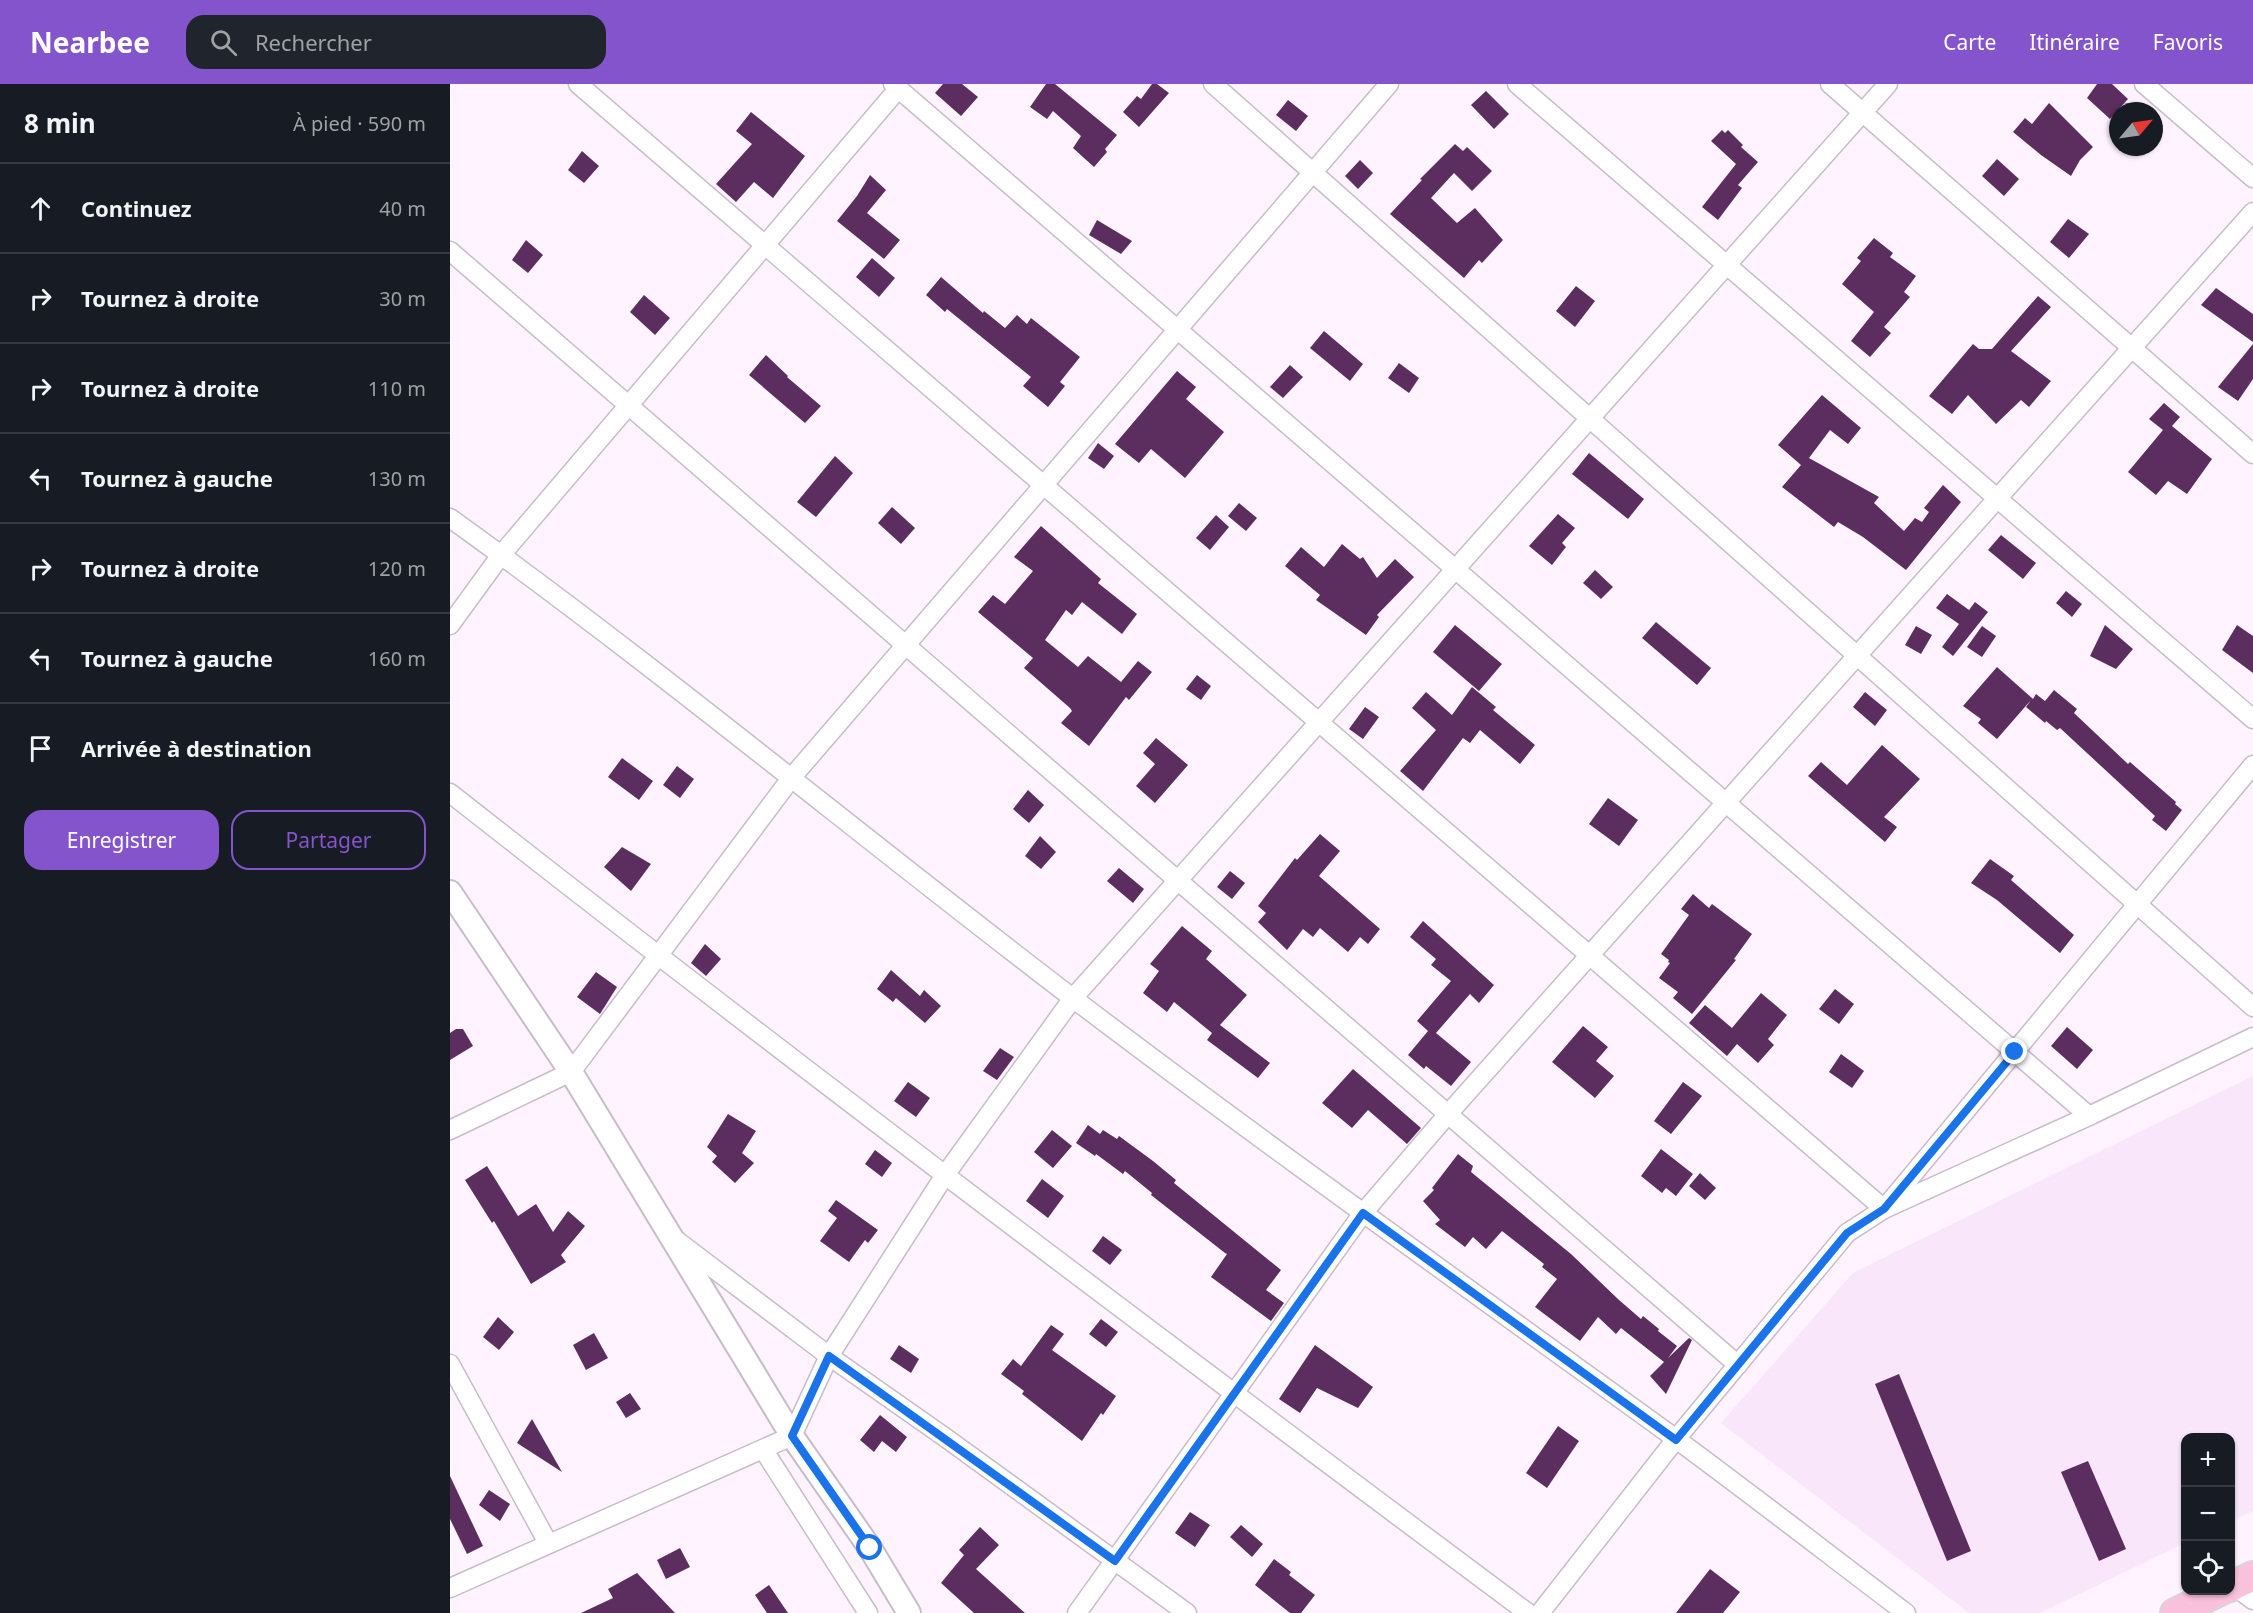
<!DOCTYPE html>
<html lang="fr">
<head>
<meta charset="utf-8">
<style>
	body { margin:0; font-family:"Noto Sans",sans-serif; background:#20242c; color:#f1f3f6 }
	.controls { position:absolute; right:18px; bottom:18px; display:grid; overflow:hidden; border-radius:12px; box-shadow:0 2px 4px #0004 }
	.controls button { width:54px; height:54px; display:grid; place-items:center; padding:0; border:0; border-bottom:2px solid #363941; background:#171b24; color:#f1f3f6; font:30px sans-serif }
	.compass { position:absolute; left:1659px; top:18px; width:54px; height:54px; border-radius:50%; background:#171b24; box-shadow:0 2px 4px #0004; rotate:61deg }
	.stop { position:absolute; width:18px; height:18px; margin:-14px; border:4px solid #1a73e8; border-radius:50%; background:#fff }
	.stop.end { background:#1a73e8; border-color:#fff; box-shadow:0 2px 6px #0008 }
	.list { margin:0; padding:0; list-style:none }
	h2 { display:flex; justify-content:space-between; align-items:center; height:78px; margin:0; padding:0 24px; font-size:26px }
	h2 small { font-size:20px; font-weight:400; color:#9ea1a6 }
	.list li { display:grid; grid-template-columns:39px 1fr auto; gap:18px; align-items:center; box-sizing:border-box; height:90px; padding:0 24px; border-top:2px solid #363941 }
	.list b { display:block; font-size:22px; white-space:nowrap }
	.list em { font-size:20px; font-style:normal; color:#9ea1a6 }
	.actions { display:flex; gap:12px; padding:18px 24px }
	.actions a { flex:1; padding:14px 0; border:2px solid #8454cd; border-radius:18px; text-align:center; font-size:21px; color:#8454cd }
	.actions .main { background:#8454cd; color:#fff }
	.icon { flex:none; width:33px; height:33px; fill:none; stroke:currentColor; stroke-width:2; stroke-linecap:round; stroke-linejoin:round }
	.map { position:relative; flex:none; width:1803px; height:1529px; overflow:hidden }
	header { display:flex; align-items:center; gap:36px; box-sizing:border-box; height:84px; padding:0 30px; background:#8454cd; color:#fff }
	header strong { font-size:28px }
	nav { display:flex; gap:33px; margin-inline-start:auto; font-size:21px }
	.search { width:420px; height:54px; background:#20242c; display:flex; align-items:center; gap:15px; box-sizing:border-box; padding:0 21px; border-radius:18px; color:#9ea1a6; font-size:22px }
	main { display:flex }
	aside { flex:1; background:#171b24 }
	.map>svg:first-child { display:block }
	.built { fill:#f9e6fa }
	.building { fill:#5c2e60 }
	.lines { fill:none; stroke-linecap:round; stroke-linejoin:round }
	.minor-casing { stroke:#c9bcc9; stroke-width:21 }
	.tertiary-casing { stroke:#c9bcc9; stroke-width:26 }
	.primary-casing { stroke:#d6d5d6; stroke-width:32 }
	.minor { stroke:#fff; stroke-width:18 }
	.tertiary { stroke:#fff; stroke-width:22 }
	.primary { stroke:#fac1dd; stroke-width:28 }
	.route { stroke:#1a73e8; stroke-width:8 }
</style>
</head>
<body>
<header>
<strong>Nearbee</strong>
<div class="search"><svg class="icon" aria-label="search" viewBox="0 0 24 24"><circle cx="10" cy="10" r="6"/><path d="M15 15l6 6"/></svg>Rechercher</div>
<nav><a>Carte</a><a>Itinéraire</a><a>Favoris</a></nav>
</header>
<main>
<aside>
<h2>8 min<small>À pied · 590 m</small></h2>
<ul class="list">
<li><svg class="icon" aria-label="ahead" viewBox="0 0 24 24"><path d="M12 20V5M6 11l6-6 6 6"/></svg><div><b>Continuez</b></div><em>40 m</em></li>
<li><svg class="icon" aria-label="right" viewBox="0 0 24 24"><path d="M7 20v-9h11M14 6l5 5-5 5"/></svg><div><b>Tournez à droite</b></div><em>30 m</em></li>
<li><svg class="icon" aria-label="right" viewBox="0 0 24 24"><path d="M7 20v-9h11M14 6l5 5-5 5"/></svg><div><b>Tournez à droite</b></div><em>110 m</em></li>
<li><svg class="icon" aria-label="left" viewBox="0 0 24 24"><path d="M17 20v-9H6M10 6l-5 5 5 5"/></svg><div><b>Tournez à gauche</b></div><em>130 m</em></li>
<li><svg class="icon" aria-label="right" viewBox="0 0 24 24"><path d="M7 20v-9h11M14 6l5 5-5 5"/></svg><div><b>Tournez à droite</b></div><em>120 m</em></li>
<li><svg class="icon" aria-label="left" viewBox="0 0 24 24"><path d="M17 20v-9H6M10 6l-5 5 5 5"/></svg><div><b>Tournez à gauche</b></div><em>160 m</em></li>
<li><svg class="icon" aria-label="arrive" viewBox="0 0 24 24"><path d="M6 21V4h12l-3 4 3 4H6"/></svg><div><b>Arrivée à destination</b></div></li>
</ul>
<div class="actions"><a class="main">Enregistrer</a><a>Partager</a></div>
</aside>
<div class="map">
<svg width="1803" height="1529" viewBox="0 0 1803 1529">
	<rect width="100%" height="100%" fill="#fef3fe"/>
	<path class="built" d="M 1803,992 L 1803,1427 L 1781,1437 L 1780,1354 L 1736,1354 L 1735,1459 L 1590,1529 L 1519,1529 L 1271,1339 L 1403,1189 Z"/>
	<g class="building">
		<path d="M 493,0 L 512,0 L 528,13 L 511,32 L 485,9 Z"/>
		<path d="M 596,0 L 605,0 L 667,51 L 655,65 L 657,68 L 644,83 L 623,64 L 631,52 L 603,27 L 597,35 L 580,23 Z"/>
		<path d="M 702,0 L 707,0 L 719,9 L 689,43 L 673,28 L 687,12 L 691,15 Z"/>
		<path d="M 1647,0 L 1662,0 L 1678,15 L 1660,35 L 1637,14 Z"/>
		<path d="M 1036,7 L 1059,30 L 1044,45 L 1021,21 Z"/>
		<path d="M 838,16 L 858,32 L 846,47 L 826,31 Z"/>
		<path d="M 1599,19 L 1643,63 L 1630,76 L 1621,92 L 1591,71 L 1563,48 L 1575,34 L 1582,40 Z"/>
		<path d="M 301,28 L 355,72 L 323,114 L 304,98 L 286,118 L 266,100 L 302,60 L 286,47 Z"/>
		<path d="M 1272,46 L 1275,49 L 1278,46 L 1293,61 L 1291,63 L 1308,78 L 1288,101 L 1292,104 L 1268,136 L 1252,123 L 1286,80 L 1261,57 Z"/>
		<path d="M 1005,60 L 1013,67 L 1017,63 L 1042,87 L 1022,107 L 1004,89 L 981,114 L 1007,139 L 1025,124 L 1053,156 L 1032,179 L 1029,176 L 1014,194 L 940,130 L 972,96 L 970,95 Z"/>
		<path d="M 132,67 L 149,82 L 134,99 L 118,86 Z"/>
		<path d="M 1547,75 L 1569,95 L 1554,112 L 1532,92 Z"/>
		<path d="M 910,76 L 923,89 L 908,105 L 895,92 Z"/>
		<path d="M 420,91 L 436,106 L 417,129 L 450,156 L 434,175 L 387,137 L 407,112 Z"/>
		<path d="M 1618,135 L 1639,150 L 1619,174 L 1600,158 Z"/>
		<path d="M 647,136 L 682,157 L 671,170 L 639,151 Z"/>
		<path d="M 1424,154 L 1443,169 L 1440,173 L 1466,192 L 1454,208 L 1460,213 L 1434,243 L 1441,249 L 1420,273 L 1401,257 L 1424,228 L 1392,200 L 1411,177 L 1407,174 Z"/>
		<path d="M 76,156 L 93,171 L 78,189 L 62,176 Z"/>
		<path d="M 422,174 L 445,194 L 429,213 L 406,193 Z"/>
		<path d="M 491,193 L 533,229 L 534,227 L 555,244 L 567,231 L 577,240 L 581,234 L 630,273 L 610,298 L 615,302 L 598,323 L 573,302 L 581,293 L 497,225 L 495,228 L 476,211 Z"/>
		<path d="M 1126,202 L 1145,217 L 1125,243 L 1106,227 Z"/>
		<path d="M 1766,204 L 1803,230 L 1803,258 L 1751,221 Z"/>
		<path d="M 194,211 L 220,234 L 205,251 L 180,228 Z"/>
		<path d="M 1588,212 L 1601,223 L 1561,267 L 1601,297 L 1579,323 L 1571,316 L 1546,340 L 1518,311 L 1502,330 L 1479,312 L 1523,260 L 1529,265 L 1542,265 Z"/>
		<path d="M 874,247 L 913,280 L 900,297 L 860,264 Z"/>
		<path d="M 1803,260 L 1803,295 L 1788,317 L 1768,303 Z"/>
		<path d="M 316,271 L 338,292 L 337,293 L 371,322 L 355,339 L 299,291 Z"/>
		<path d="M 949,279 L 969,294 L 959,309 L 938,294 Z"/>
		<path d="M 840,281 L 853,293 L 833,314 L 820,303 Z"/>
		<path d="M 727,287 L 746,303 L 736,315 L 774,348 L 735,394 L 701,365 L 689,379 L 665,360 Z"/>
		<path d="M 1372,311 L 1411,344 L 1398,360 L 1380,346 L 1359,374 L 1429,413 L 1424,419 L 1454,447 L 1465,434 L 1472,438 L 1479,428 L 1474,424 L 1493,401 L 1511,418 L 1456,486 L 1413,453 L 1388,438 L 1384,443 L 1332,403 L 1351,381 L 1328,361 Z"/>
		<path d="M 1714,319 L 1730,333 L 1722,342 L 1762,375 L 1737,410 L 1718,397 L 1706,411 L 1678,388 L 1713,346 L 1699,335 Z"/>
		<path d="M 648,359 L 664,372 L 654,385 L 638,374 Z"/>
		<path d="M 1139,369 L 1194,415 L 1178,435 L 1122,390 Z"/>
		<path d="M 385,372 L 403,389 L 366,433 L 347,418 Z"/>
		<path d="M 789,419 L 807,434 L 796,447 L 778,432 Z"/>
		<path d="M 442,423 L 465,444 L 451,460 L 428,439 Z"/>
		<path d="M 1108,430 L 1125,444 L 1112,459 L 1116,463 L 1102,481 L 1079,462 Z"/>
		<path d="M 766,431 L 779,443 L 760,466 L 746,454 Z"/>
		<path d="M 591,442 L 651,495 L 648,499 L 687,530 L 672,550 L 632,518 L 622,531 L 616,526 L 595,556 L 628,583 L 638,572 L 671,598 L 688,577 L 702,588 L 679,616 L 676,613 L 639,662 L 611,639 L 622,627 L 620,624 L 574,584 L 583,574 L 528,528 L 543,511 L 555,520 L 583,487 L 564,473 Z"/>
		<path d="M 1551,451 L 1586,479 L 1573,495 L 1538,466 Z"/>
		<path d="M 892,460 L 910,475 L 913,473 L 927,494 L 945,475 L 964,493 L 927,531 L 929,533 L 916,551 L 866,516 L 870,511 L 835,482 L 851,463 L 874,483 Z"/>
		<path d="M 1145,486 L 1163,503 L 1151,515 L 1133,499 Z"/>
		<path d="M 1616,507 L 1632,520 L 1622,533 L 1606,519 Z"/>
		<path d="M 1497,510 L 1519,526 L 1525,518 L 1538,528 L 1503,572 L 1492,563 L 1509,540 L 1486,524 Z"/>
		<path d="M 1206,538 L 1261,584 L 1247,601 L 1192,554 Z"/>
		<path d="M 1005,541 L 1052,580 L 1029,607 L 983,568 Z"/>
		<path d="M 1655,541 L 1683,565 L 1666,585 L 1640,572 Z"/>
		<path d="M 1787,541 L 1803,552 L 1803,589 L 1772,566 Z"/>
		<path d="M 1466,542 L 1482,551 L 1471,570 L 1455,561 Z"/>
		<path d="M 1532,542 L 1546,552 L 1532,573 L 1517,563 Z"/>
		<path d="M 1547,583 L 1583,615 L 1586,610 L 1595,617 L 1604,606 L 1627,625 L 1624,629 L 1678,680 L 1680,678 L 1726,718 L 1725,720 L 1732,726 L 1716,747 L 1702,736 L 1705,732 L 1610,644 L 1607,646 L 1596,637 L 1595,639 L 1576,623 L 1581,616 L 1547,655 L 1528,639 L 1531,635 L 1513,622 Z"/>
		<path d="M 747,591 L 761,602 L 751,616 L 736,605 Z"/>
		<path d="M 1022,603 L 1046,623 L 1043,626 L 1085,661 L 1070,680 L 1030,646 L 1020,659 L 1013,654 L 973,707 L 950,687 L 986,646 L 962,624 L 976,608 L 1002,631 Z"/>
		<path d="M 1415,608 L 1437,626 L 1425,642 L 1403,623 Z"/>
		<path d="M 915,623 L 929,633 L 913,655 L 899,645 Z"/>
		<path d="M 706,654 L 738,681 L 705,719 L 686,702 L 705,680 L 693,669 Z"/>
		<path d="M 1432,661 L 1470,695 L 1434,733 L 1447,743 L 1435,758 L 1358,692 L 1371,678 L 1397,701 Z"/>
		<path d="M 172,674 L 203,697 L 189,716 L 158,693 Z"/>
		<path d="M 227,682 L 244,695 L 230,714 L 213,701 Z"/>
		<path d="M 578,706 L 594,721 L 579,739 L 563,725 Z"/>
		<path d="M 1158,714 L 1188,736 L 1169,762 L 1139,740 Z"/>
		<path d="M 870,750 L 890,767 L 869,792 L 930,845 L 918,860 L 910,853 L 898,868 L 870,844 L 863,853 L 853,845 L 837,866 L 808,838 L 816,829 L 808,822 L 845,774 L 847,776 Z"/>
		<path d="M 590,752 L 606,768 L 591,785 L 575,772 Z"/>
		<path d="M 172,763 L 201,780 L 181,807 L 154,783 Z"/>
		<path d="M 1540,775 L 1564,792 L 1561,796 L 1624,851 L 1610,869 L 1547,816 L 1521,799 Z"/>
		<path d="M 669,784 L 694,805 L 683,819 L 657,797 Z"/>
		<path d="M 780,787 L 795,799 L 782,815 L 767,803 Z"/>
		<path d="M 1243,810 L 1259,824 L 1262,820 L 1302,850 L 1284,875 L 1286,876 L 1242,930 L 1223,914 L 1228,908 L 1209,894 L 1220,879 L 1218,878 L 1219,876 L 1211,870 L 1239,831 L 1231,825 Z"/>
		<path d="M 973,837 L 1044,901 L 1029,919 L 1020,910 L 986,949 L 1021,978 L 1001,1002 L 976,982 L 974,985 L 958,971 L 978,947 L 967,937 L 1001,897 L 981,881 L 986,875 L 960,853 Z"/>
		<path d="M 732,842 L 762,867 L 756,875 L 797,911 L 770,941 L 820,979 L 808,994 L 757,956 L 762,949 L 724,918 L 717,928 L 693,909 L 709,887 L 700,880 Z"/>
		<path d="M 255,860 L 271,875 L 256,892 L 241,879 Z"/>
		<path d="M 441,886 L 470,912 L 474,906 L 491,922 L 475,939 L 446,914 L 443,918 L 427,905 Z"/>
		<path d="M 146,888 L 167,903 L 150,930 L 127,913 Z"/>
		<path d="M 1385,905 L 1404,920 L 1389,940 L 1369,925 Z"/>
		<path d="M 1311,909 L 1337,931 L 1318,955 L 1324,961 L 1308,979 L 1287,960 L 1277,972 L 1239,939 L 1255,921 L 1282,944 Z"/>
		<path d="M 1133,942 L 1158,963 L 1146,977 L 1164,992 L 1145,1014 L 1102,978 Z"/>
		<path d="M 1617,943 L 1643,966 L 1627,985 L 1601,962 Z"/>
		<path d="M 6,945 L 13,945 L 23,962 L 0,976 L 0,949 Z"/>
		<path d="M 550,964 L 564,973 L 547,996 L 533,987 Z"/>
		<path d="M 1391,970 L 1414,987 L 1402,1004 L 1379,988 Z"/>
		<path d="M 903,985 L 971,1044 L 957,1060 L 918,1026 L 902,1044 L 872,1019 Z"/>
		<path d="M 458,998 L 480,1014 L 466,1033 L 444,1017 Z"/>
		<path d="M 1233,998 L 1252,1012 L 1221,1050 L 1204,1037 Z"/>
		<path d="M 278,1030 L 306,1047 L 292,1069 L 304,1079 L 285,1099 L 262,1078 L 267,1072 L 257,1063 Z"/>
		<path d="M 638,1041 L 650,1050 L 653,1046 L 667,1055 L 669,1052 L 703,1077 L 726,1096 L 724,1099 L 831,1186 L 816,1206 L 834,1219 L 821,1237 L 761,1193 L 777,1170 L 775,1169 L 701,1111 L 702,1109 L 675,1087 L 673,1090 L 646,1070 L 645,1072 L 626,1059 Z"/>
		<path d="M 602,1046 L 622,1062 L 603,1084 L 584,1068 Z"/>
		<path d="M 1211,1065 L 1243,1090 L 1226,1112 L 1216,1104 L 1212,1109 L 1191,1092 Z"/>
		<path d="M 425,1066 L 442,1079 L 432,1093 L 415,1080 Z"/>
		<path d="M 1008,1070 L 1023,1082 L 1021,1088 L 1121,1170 L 1169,1216 L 1191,1235 L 1193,1232 L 1209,1245 L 1208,1247 L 1227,1262 L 1218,1274 L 1239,1254 L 1242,1256 L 1216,1310 L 1200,1292 L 1214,1278 L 1171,1244 L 1166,1250 L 1148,1233 L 1130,1257 L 1085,1223 L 1107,1195 L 1092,1183 L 1094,1180 L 1052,1147 L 1036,1165 L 1023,1153 L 1015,1163 L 985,1140 L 990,1136 L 973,1117 L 984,1106 L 982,1104 Z"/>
		<path d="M 37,1082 L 68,1132 L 86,1120 L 103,1148 L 118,1127 L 135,1142 L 111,1171 L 116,1178 L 81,1200 L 44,1137 L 42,1139 L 15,1096 Z"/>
		<path d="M 1250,1089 L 1266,1104 L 1255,1116 L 1239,1102 Z"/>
		<path d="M 592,1095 L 614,1112 L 598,1134 L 576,1117 Z"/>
		<path d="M 386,1116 L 428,1146 L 418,1159 L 415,1156 L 399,1178 L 370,1157 L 387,1134 L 378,1127 Z"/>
		<path d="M 653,1152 L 672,1166 L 660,1181 L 642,1167 Z"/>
		<path d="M 48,1233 L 64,1248 L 49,1266 L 33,1253 Z"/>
		<path d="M 651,1235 L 668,1248 L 656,1263 L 639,1250 Z"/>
		<path d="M 601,1241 L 614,1250 L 602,1266 L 666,1312 L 653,1331 L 651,1329 L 632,1357 L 572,1310 L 574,1307 L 551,1290 L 563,1275 L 571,1282 Z"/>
		<path d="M 144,1249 L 158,1274 L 136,1286 L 123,1261 Z"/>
		<path d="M 449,1261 L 469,1275 L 461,1289 L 440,1275 Z"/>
		<path d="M 865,1261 L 923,1303 L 908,1324 L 867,1304 L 850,1329 L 829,1315 Z"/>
		<path d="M 1449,1290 L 1521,1467 L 1497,1477 L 1425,1300 Z"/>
		<path d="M 180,1309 L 191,1325 L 176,1334 L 166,1318 Z"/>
		<path d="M 430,1331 L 457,1353 L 446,1368 L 432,1357 L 424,1368 L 410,1356 Z"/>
		<path d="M 82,1335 L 112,1388 L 67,1359 Z"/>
		<path d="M 1108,1342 L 1129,1357 L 1097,1404 L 1076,1389 Z"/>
		<path d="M 1638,1377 L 1676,1465 L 1649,1477 L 1611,1388 Z"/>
		<path d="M 0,1392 L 33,1462 L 17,1470 L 0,1435 Z"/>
		<path d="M 39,1406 L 60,1420 L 50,1437 L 29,1421 Z"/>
		<path d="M 740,1428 L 760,1441 L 745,1463 L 725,1449 Z"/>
		<path d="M 791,1441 L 813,1460 L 802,1473 L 780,1453 Z"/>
		<path d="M 530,1443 L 549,1461 L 526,1485 L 575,1529 L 524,1529 L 491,1499 L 514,1471 L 509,1466 Z"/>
		<path d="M 230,1464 L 240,1483 L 216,1495 L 207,1476 Z"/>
		<path d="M 824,1475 L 841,1488 L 839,1491 L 865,1511 L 851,1529 L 840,1529 L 805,1501 Z"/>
		<path d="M 1260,1485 L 1290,1508 L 1273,1529 L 1226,1529 Z"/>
		<path d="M 187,1489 L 225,1529 L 131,1529 L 163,1514 L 158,1505 Z"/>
		<path d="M 319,1501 L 338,1529 L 317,1529 L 305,1511 Z"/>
	</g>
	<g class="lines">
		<g class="minor-casing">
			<g id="minor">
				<path d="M 128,0 L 1434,1125 L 1639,1032 L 1803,953"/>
				<path d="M 443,0 L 1639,1032"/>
				<path d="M 763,0 L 1803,923"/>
				<path d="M 1067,0 L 1803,635"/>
				<path d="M 1380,0 L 1803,370"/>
				<path d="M 1694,0 L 1803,94"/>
				<path d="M 0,167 L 1288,1281"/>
				<path d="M 0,434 C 213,587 415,756 624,915 C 820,1064 1022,1207 1222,1352 C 1301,1410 1378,1470 1456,1529"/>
				<path d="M 0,541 L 51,471 L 448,5"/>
				<path d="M 0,709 C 355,988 716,1259 1078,1529"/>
				<path d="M 0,1046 L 121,988 L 342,693 L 939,0"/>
				<path d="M 226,1156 L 379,1272 L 496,1354 L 737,1529"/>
				<path d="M 0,1280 L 98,1459"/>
				<path d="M 313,1365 L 418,1529"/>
				<path d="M 1783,1501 L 1803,1516"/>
				<path d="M 0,1504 L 342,1352 L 379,1272 L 495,1091 L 623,914 L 1438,0"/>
				<path d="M 627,1529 L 913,1129 L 998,1030 L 1803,128"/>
				<path d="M 1090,1529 L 1226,1355 L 1397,1149 L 1434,1125 L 1803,681"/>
			</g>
		</g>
		<g class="tertiary-casing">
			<path id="tertiary" d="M 0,808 L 121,988 L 342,1352 L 420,1464 L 459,1529"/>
		</g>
		<g class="primary-casing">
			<g id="primary">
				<path d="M 1780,1503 L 1803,1492"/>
				<path d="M 1725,1529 L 1772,1506"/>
			</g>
		</g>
		<use href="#minor" class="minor"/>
		<use href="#tertiary" class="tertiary"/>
		<use href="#primary" class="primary"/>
	</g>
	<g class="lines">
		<path class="route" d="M 420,1464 L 342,1352 L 379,1272 L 665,1477 L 913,1129 L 1226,1356 L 1397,1149 L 1434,1125 L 1565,968"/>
	</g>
</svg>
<div class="controls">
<button>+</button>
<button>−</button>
<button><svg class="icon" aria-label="locate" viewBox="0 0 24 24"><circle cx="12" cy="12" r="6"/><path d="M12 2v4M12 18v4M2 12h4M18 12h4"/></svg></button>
</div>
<svg class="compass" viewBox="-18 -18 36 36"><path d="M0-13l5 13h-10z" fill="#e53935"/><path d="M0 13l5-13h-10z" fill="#9ea1a6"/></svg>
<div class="stop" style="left:420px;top:1464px"></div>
<div class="stop end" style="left:1565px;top:968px"></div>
</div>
</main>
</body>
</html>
